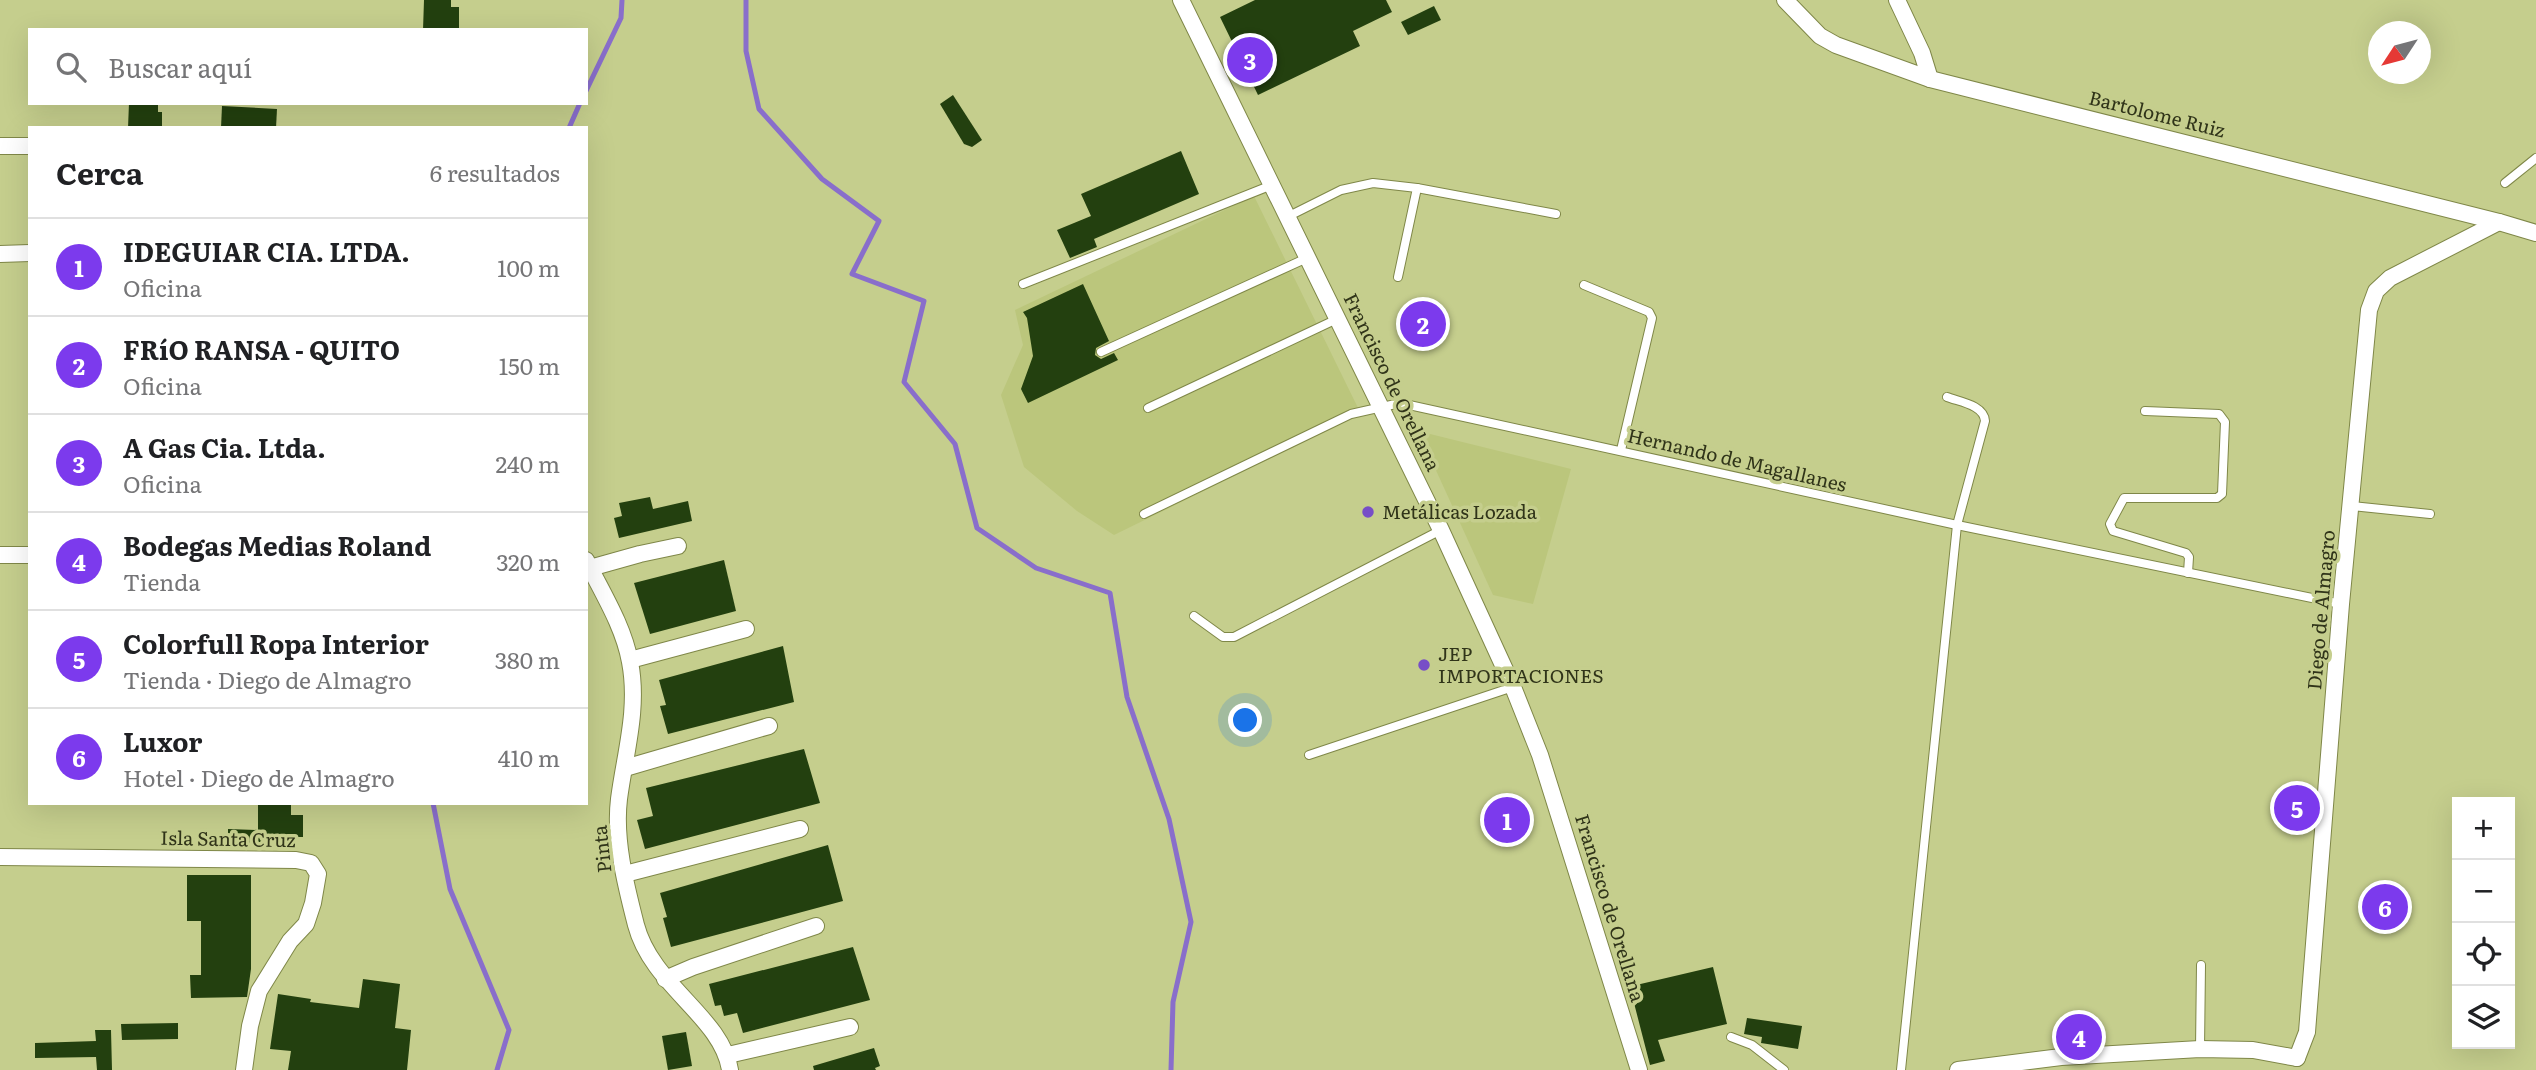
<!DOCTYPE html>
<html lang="es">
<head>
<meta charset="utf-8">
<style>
	body { margin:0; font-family:Literata,serif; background:#f2f2f2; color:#202124 }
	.controls { position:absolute; right:21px; bottom:21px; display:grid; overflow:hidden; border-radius:0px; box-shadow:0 7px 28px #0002 }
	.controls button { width:63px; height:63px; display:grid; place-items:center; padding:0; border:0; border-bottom:2px solid #e0e0e0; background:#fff; color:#202124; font:35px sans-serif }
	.compass { position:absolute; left:2368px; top:21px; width:63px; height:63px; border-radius:50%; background:#fff; box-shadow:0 7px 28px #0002; rotate:234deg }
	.you { position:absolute; left:1246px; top:721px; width:24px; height:24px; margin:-18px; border:5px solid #fff; border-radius:50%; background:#1a73e8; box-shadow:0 0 0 10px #1a73e833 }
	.badge { display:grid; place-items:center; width:46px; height:46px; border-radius:50%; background:#7c3aed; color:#fff; font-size:23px; font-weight:700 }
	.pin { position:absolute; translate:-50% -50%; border:4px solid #fff; box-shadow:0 2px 7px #0006 }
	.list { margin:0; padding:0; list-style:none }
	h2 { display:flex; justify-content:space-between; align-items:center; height:91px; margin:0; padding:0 28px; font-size:30px }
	h2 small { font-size:23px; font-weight:400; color:#757577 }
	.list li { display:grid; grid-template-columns:46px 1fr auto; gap:21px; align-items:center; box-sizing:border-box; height:98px; padding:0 28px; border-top:2px solid #e0e0e0 }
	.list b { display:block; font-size:26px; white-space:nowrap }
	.list p { margin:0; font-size:23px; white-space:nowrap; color:#757577 }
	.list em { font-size:23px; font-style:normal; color:#757577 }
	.icon { flex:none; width:38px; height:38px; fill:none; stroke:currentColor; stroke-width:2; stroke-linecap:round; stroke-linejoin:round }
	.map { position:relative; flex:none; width:2536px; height:1070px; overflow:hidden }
	.search { position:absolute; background:#fff; box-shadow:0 7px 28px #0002; left:28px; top:28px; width:560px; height:77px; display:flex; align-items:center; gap:18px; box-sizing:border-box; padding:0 24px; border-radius:0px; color:#757577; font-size:26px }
	.panel { position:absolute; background:#fff; box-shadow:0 7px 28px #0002; left:28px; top:126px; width:560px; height:679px; border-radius:0px }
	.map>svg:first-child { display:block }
	.built { fill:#bbc67c }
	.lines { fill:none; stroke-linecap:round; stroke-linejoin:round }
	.stream { stroke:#896ecb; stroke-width:5 }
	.building { fill:#23400f }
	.lane-casing { stroke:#7f8748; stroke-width:10 }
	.street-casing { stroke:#7f8748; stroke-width:18 }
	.lane { stroke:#fff; stroke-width:8 }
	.street { stroke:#fff; stroke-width:16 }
	.poi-dot { fill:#774ec7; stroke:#c5ce8d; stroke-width:2.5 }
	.labels { text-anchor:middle; stroke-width:7; stroke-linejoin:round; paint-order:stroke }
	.street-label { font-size:19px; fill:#303419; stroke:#c5ce8d }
	.poi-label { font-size:19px; fill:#303419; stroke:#c5ce8d; text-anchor:start }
</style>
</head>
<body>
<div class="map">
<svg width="2536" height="1070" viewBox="0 0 2536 1070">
	<rect width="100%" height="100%" fill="#c5ce8d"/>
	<g class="built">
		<path d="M 1254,196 L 1361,414 L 1114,535 L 1077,511 L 1024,467 L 1001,395 L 1023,345 L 1015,310 Z"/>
		<path d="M 1418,431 L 1571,469 L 1533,604 L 1493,595 Z"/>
	</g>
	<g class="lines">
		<g class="stream">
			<path d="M 746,0 L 746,51 L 759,109 L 822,179 L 879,221 L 852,274 L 924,301 L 904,382 L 955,444 L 977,528 L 1036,568 L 1110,593 L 1127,697 L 1169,819 L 1191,922 L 1173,1002 L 1171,1070"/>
			<path d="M 586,91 L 621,18 L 622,0"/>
			<path d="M 569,128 L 580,103"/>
			<path d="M 433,803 L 450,889 L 509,1030 L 497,1070"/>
		</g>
	</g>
	<g class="building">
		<path d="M 424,0 L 451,0 L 451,7 L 459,7 L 459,30 L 423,30 Z"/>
		<path d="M 1255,0 L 1386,0 L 1392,12 L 1353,31 L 1360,46 L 1258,95 L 1220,17 Z"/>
		<path d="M 1434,6 L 1441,20 L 1408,35 L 1401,22 Z"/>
		<path d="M 953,95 L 982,140 L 972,147 L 964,144 L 940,104 Z"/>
		<path d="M 129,103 L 158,103 L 158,112 L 162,112 L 162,128 L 128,128 Z"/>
		<path d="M 222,106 L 277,109 L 276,128 L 221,128 Z"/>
		<path d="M 1181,151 L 1199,194 L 1094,239 L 1097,247 L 1070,258 L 1057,230 L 1091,216 L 1081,194 Z"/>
		<path d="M 1083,284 L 1109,341 L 1096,348 L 1095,355 L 1101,359 L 1114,353 L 1118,360 L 1028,403 L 1021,389 L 1033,356 L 1027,318 L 1023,312 Z"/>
		<path d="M 650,497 L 653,509 L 688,501 L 692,521 L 619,538 L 614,518 L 622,516 L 619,503 Z"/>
		<path d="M 724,560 L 736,611 L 650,634 L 634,583 Z"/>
		<path d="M 783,646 L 794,702 L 668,734 L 660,706 L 666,705 L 659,680 Z"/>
		<path d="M 804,749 L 820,803 L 645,849 L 637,820 L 653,816 L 646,788 Z"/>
		<path d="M 258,803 L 291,803 L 291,815 L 303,815 L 303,837 L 294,837 L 294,845 L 228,845 L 228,829 L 258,830 Z"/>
		<path d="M 828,845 L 843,901 L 671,947 L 663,918 L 667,917 L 660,893 Z"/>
		<path d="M 187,875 L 251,875 L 251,969 L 247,997 L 191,998 L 190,975 L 201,975 L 201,921 L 187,921 Z"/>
		<path d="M 853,947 L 870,1000 L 743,1033 L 737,1013 L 724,1016 L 721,1005 L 715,1006 L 709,984 Z"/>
		<path d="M 1713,967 L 1727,1024 L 1658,1040 L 1665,1061 L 1650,1065 L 1634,1003 L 1637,1004 L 1632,986 Z"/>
		<path d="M 363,979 L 400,984 L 395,1028 L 411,1030 L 407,1070 L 288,1070 L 291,1051 L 270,1049 L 278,994 L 311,999 L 310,1002 L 359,1008 Z"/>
		<path d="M 1747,1018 L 1802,1026 L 1798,1049 L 1761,1043 L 1762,1037 L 1744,1034 Z"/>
		<path d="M 178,1023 L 178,1039 L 122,1040 L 121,1024 Z"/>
		<path d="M 95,1030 L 111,1030 L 112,1070 L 97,1070 L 96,1057 L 35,1058 L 35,1043 L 96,1041 Z"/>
		<path d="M 686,1032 L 692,1066 L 668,1070 L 662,1036 Z"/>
		<path d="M 874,1048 L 880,1066 L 875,1068 L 876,1070 L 814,1070 L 813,1066 Z"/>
	</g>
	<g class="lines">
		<g class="lane-casing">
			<g id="lane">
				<path d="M 2505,183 L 2536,158"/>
				<path d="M 1287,217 L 1341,190 L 1373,183 L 1417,188 L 1556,214"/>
				<path d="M 1398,277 L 1417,188"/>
				<path d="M 1023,284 L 1272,185"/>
				<path d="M 1584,285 L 1649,312 L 1652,318 L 1621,450"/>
				<path d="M 1101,352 L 1307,258"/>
				<path d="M 1148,408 L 1337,319"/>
				<path d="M 2145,411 L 2219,414 L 2225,422 L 2222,494 L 2217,498 L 2124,498 L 2110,524 L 2113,531 L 2186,553 L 2189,557 L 2188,573"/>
				<path d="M 2352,506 L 2430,514"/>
				<path d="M 1144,514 L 1351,414 L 1400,403 L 1957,525 L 2341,604"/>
				<path d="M 1194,616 L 1223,637 L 1234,637 L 1441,530"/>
				<path d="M 1309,755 L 1513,687"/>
				<path d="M 1731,1037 L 1752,1045 L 1784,1070"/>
				<path d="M 2200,1049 L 2201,965"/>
				<path d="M 1901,1070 L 1957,525 L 1985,421 C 1984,405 1960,402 1947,397"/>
			</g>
		</g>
		<g class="street-casing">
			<g id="street">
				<path d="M 1181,0 L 1441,530 L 1513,687 L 1540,755 L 1639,1070"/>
				<path d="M 1785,0 L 1820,36 L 1836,45 L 1930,79 L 2499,222 L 2536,233"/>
				<path d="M 1897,0 L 1922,53 L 1930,79"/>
				<path d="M 0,146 L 30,146"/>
				<path d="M 0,254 L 30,253"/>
				<path d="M 0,555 L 30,555"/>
				<path d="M 586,560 C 602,592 624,627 630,662 C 639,709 625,753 619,799 C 614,840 626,886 636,925 C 652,986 722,1017 730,1070"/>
				<path d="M 590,568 L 640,554 L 678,546"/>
				<path d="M 630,660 L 746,629"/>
				<path d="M 625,768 L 769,726"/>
				<path d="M 0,857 L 296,860 L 311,863 L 318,874 L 313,903 L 306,924 L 290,941 L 259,991 L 250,1026 L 244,1070"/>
				<path d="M 625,874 L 800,829"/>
				<path d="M 665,979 L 693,967 L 816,926"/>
				<path d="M 728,1055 L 850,1027"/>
				<path d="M 2297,1058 L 2307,1032 L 2341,604 L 2369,310 L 2376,291 L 2390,278 L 2499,222"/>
				<path d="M 1958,1070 L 2061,1057 L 2200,1049 L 2253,1050 L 2297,1058"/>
			</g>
		</g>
		<use href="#lane" class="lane"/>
		<use href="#street" class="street"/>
	</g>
	<g class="poi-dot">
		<circle cx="1368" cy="512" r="7"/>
		<circle cx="1424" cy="665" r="7"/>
	</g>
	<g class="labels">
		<g class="street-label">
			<text transform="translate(2157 114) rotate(14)" y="7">Bartolome Ruiz</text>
			<text transform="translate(1392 382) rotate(64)" y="7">Francisco de Orellana</text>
			<text transform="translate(1737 460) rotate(13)" y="7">Hernando de Magallanes</text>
			<text transform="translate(2321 610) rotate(-85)" y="7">Diego de Almagro</text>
			<text transform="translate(228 839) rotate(1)" y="7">Isla Santa Cruz</text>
			<text transform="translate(602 849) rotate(-96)" y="7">Pinta</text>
			<text transform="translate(1610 908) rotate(73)" y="7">Francisco de Orellana</text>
		</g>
		<g class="poi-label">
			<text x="1382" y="519">Metálicas Lozada</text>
			<text x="1438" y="661">JEP<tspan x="1438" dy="22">IMPORTACIONES</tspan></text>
		</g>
	</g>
</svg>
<div class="controls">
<button>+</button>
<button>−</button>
<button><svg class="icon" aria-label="locate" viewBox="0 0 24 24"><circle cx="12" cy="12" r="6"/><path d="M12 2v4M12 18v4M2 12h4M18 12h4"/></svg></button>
<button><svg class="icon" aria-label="layers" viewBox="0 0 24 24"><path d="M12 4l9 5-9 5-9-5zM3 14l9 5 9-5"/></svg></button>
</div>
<svg class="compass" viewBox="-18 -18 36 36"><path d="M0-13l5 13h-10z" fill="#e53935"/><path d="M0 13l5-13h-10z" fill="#757577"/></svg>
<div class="you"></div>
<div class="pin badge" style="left:1507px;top:820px">1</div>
<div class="pin badge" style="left:1423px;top:324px">2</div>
<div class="pin badge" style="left:1250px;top:60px">3</div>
<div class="pin badge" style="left:2079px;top:1037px">4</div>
<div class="pin badge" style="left:2297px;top:808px">5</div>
<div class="pin badge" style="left:2385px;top:907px">6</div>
<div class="search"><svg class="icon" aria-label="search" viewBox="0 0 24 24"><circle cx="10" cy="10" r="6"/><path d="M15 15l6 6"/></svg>Buscar aquí</div>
<section class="panel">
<h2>Cerca<small>6 resultados</small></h2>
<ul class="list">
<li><span class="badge">1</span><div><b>IDEGUIAR CIA. LTDA.</b><p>Oficina</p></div><em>100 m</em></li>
<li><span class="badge">2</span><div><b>FRíO RANSA - QUITO</b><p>Oficina</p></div><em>150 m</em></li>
<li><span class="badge">3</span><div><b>A Gas Cia. Ltda.</b><p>Oficina</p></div><em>240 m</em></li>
<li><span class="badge">4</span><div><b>Bodegas Medias Roland</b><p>Tienda</p></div><em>320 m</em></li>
<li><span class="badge">5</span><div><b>Colorfull Ropa Interior</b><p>Tienda · Diego de Almagro</p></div><em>380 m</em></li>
<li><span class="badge">6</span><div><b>Luxor</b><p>Hotel · Diego de Almagro</p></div><em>410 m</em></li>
</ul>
</section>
</div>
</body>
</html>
